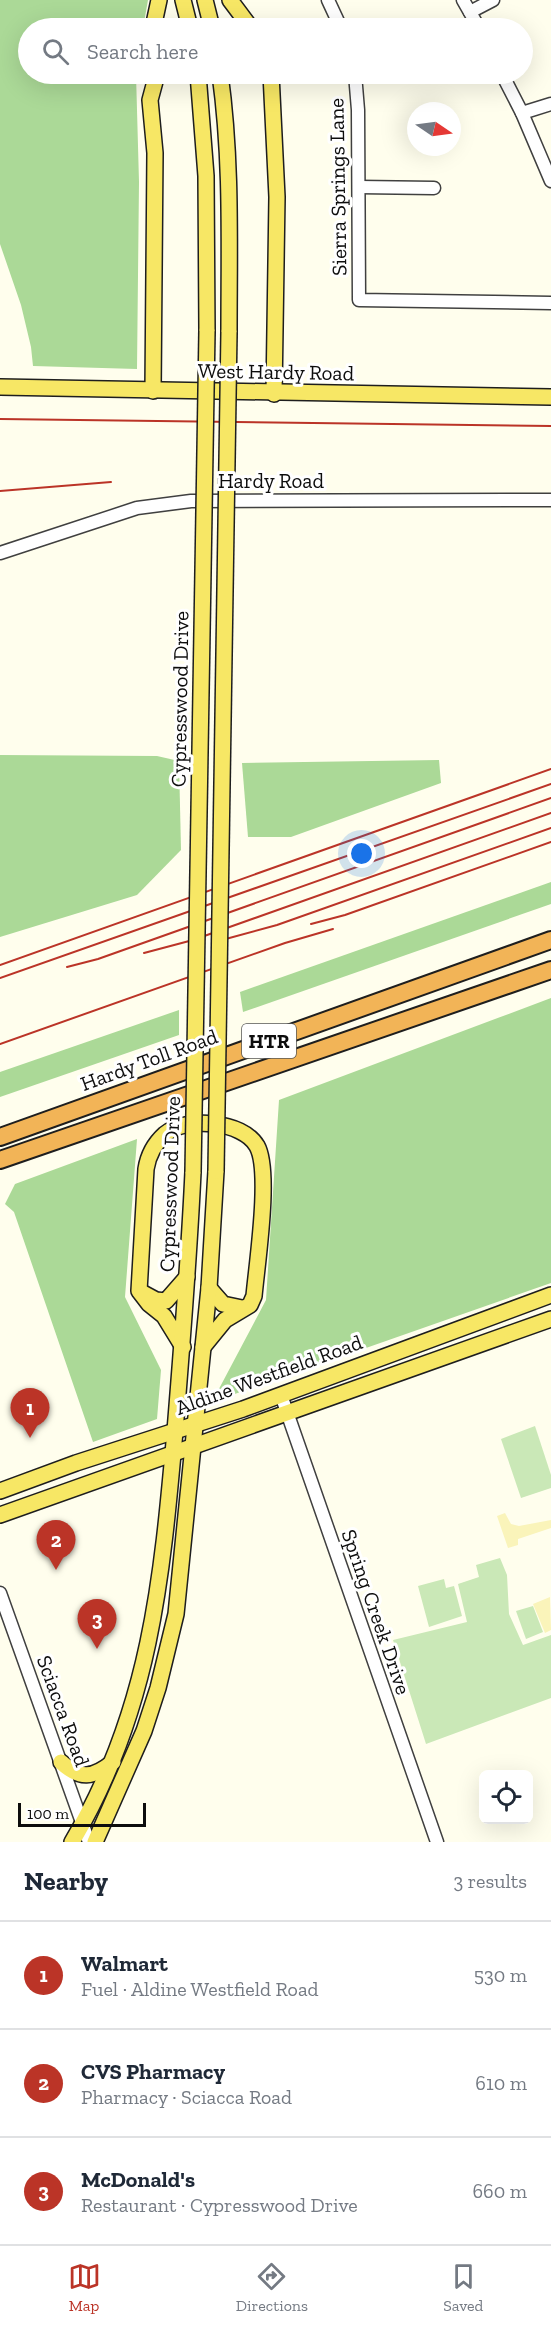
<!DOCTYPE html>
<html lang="en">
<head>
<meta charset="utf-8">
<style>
	body { margin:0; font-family:"Zilla Slab",serif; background:#f6f6f7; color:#1f2937 }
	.controls { position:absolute; right:18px; bottom:18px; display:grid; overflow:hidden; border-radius:9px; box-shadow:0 6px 24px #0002 }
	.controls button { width:54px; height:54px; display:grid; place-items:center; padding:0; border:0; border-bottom:2px solid #e0e1e3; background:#fff; color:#1f2937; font:30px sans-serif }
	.compass { position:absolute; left:407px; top:102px; width:54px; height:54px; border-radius:50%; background:#fff; box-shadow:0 6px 24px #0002; rotate:103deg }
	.scale { position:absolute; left:18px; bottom:15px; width:128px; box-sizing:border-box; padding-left:6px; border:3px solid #0d0d0d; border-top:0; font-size:16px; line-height:21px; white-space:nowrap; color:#0d0d0d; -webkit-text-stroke:4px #fff; paint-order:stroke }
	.you { position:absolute; left:362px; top:854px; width:21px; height:21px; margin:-15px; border:4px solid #fff; border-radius:50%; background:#1a73e8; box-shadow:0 0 0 9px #1a73e833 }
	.badge { display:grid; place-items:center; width:39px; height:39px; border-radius:50%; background:#bb3427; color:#fff; font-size:20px; font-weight:700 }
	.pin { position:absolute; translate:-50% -50px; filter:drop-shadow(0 2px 3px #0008) }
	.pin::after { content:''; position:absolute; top:32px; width:21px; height:18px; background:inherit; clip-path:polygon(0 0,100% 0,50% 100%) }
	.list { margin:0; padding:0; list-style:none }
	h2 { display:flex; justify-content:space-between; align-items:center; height:78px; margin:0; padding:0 24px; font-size:26px }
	h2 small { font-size:20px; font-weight:400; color:#747a83 }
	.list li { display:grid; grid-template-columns:39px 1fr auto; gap:18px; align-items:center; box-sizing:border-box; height:108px; padding:0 24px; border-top:2px solid #e0e1e3 }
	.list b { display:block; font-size:22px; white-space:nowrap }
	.list p { margin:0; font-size:20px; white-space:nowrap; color:#747a83 }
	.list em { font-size:20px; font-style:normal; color:#747a83 }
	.icon { flex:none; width:33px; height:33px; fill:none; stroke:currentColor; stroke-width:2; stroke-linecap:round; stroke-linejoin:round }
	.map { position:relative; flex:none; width:551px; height:1842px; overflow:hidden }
	.search { position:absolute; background:#fff; box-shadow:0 6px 24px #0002; left:18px; right:18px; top:18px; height:66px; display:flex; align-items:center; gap:15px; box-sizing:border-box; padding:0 21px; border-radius:33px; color:#747a83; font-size:22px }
	.sheet { height:402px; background:#fff }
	nav { display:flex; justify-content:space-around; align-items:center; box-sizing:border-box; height:84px; border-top:2px solid #e0e1e3; background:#fff; font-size:16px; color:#747a83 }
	nav a { display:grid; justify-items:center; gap:3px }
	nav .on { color:#bb3427 }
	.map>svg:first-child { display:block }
	.green { fill:#cae8b7 }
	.forest { fill:#abd997 }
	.sand { fill:#faf4ba }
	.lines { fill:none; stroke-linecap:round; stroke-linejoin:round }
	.minor-casing { stroke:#404040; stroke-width:15 }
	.major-casing { stroke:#1e1e1e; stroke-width:18 }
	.highway-casing { stroke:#1e1e1e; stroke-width:20 }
	.minor { stroke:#fff; stroke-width:12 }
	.major { stroke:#f7e765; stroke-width:15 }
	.highway { stroke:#f2b457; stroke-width:16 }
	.rail { stroke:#bb3427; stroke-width:2 }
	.major-bridge-casing { stroke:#1e1e1e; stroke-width:18; stroke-linecap:butt }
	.major-bridge { stroke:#f7e765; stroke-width:15 }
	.labels { text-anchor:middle; stroke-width:6; stroke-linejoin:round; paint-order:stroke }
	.shield { fill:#fff; stroke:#565656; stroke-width:1.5 }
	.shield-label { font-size:20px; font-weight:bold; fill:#0d0d0d }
	.street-label { font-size:21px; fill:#0d0d0d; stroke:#fff }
</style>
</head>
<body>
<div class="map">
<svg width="551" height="1842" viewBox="0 0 551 1842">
	<rect width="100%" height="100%" fill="#fffeed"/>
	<g class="green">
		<path d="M 535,1426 L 551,1475 L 551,1488 L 521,1498 L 501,1439 Z"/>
		<path d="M 500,1558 L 507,1575 L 509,1614 L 523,1645 L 551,1635 L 551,1698 L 426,1744 L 393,1640 L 467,1622 L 458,1584 L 479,1577 L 476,1565 Z"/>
		<path d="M 444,1579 L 446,1588 L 454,1586 L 462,1616 L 429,1627 L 418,1586 Z"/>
		<path d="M 533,1606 L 543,1632 L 526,1639 L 516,1611 Z"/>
	</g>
	<g class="forest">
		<path d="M 0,0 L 148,0 L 143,28 L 28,28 L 28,74 L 136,74 L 139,182 L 137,369 L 33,366 L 31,347 L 21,305 L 0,244 Z"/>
		<path d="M 0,755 L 157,756 L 179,761 L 181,850 L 137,895 L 0,937 Z"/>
		<path d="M 439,760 L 441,783 L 291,837 L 248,837 L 242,763 Z"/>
		<path d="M 551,882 L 551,904 L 243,1012 L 240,992 Z"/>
		<path d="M 551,998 L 551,1283 L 212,1402 L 266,1300 L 279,1100 Z"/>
		<path d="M 179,1010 L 179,1035 L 0,1097 L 0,1072 Z"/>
		<path d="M 137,1139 L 125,1297 L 161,1370 L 157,1419 L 93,1442 L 14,1212 L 5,1204 L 15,1184 Z"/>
	</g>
	<g class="sand">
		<path d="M 505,1513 L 511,1524 L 519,1526 L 551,1520 L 551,1528 L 518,1539 L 518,1545 L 508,1548 L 497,1516 Z"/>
		<path d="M 550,1597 L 551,1630 L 545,1633 L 533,1604 Z"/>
	</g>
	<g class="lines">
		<g class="minor-casing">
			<g id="minor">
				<path d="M 328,0 L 341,28"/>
				<path d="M 463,0 L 479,28"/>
				<path d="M 470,12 L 493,0"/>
				<path d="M 355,74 L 358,110 L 359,300 L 551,303"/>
				<path d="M 502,74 L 522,113 L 551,181"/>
				<path d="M 522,113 L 551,104"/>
				<path d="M 359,187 L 434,188"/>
				<path d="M 0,553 L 137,508 L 191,501 L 551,500"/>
				<path d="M 281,1395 L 437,1842"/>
				<path d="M 0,1593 L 89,1842"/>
			</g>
		</g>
		<g class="major-casing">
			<g id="major">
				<path d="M 183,0 L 190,28"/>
				<path d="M 205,0 L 212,28"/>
				<path d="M 230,0 L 251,28"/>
				<path d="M 153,28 L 159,0"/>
				<path d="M 198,74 L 206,176 L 207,331"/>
				<path d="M 220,74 C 232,160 229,245 229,332"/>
				<path d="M 271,74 L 277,197 L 274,394"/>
				<path d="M 0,387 L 551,397"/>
				<path d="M 153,391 L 155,153 L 150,100 L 157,74"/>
				<path d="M 209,1288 L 223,1304 L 242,1308"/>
				<path d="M 143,1293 L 156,1300 L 166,1301 L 187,1277"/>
				<path d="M 183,1347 L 164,1316 L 149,1304 L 139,1291 L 146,1169 C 148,1156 155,1143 165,1134 C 186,1116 243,1121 257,1146 C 271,1171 257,1263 254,1296 L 250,1305 L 225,1320 L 203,1347"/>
				<path d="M 0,1491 L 76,1463 L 243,1409 L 551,1295"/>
				<path d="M 0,1515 C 183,1449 367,1384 551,1319"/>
				<path d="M 61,1762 C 80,1780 93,1778 113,1762"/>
				<path d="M 72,1842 C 150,1711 162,1579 175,1431 C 182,1345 189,1259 193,1172"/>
				<path d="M 95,1842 L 144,1731 L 158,1688 L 176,1614 L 209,1288 L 216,1171"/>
			</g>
		</g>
		<g class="highway-casing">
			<g id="highway">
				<path d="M 0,1137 L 551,940"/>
				<path d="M 0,1160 L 551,970"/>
			</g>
		</g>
		<use href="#minor" class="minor"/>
		<use href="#major" class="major"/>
		<use href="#highway" class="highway"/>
		<g class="rail">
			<path d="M 0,419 L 551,426"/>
			<path d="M 0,491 L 111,482"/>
			<path d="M 311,924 L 345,915 L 551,842"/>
			<path d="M 222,940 L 277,925 L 551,828"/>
			<path d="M 144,953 L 193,940 L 551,813"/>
			<path d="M 0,965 L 551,769"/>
			<path d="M 67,967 L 98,959 L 551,798"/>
			<path d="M 0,978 L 551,784"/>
			<path d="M 0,1044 L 285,943 L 333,929"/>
		</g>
		<g class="major-bridge-casing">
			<g id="major-bridge">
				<path d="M 216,1171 L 229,332"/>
				<path d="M 193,1172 L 207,331"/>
			</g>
		</g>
		<use href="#major-bridge" class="major-bridge"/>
	</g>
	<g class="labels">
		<rect class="shield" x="242" y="1024" width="54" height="34" rx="4.5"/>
		<g class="shield-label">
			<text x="269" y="1048">HTR</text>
		</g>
		<g class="street-label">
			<text transform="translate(338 187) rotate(-91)" y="7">Sierra Springs Lane</text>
			<text transform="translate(276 372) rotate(1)" y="7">West Hardy Road</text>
			<text x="271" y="488">Hardy Road</text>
			<text transform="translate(180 699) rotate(-89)" y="7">Cypresswood Drive</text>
			<text transform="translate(149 1060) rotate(-20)" y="7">Hardy Toll Road</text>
			<text transform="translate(170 1184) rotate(-88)" y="7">Cypresswood Drive</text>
			<text transform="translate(269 1375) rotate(-20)" y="7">Aldine Westfield Road</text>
			<text transform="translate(376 1612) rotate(71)" y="7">Spring Creek Drive</text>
			<text transform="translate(63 1711) rotate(70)" y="7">Sciacca Road</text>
		</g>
	</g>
</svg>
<div class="controls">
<button><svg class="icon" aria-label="locate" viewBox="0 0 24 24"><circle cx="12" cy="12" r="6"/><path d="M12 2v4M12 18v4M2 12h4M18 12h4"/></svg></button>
</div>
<svg class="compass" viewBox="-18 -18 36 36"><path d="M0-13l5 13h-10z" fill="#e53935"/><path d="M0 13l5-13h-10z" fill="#747a83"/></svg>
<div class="scale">100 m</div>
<div class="you"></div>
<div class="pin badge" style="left:30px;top:1438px">1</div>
<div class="pin badge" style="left:56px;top:1570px">2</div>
<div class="pin badge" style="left:97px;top:1649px">3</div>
<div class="search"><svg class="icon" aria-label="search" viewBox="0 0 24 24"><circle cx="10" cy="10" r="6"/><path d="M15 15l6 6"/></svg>Search here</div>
</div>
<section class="sheet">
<h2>Nearby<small>3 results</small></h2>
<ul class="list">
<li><span class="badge">1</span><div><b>Walmart</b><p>Fuel · Aldine Westfield Road</p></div><em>530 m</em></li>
<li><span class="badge">2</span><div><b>CVS Pharmacy</b><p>Pharmacy · Sciacca Road</p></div><em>610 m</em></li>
<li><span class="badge">3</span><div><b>McDonald's</b><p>Restaurant · Cypresswood Drive</p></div><em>660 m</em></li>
</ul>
</section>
<nav>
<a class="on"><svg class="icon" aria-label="map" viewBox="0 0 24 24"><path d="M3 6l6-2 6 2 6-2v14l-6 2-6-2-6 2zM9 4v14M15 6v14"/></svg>Map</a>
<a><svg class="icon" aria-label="directions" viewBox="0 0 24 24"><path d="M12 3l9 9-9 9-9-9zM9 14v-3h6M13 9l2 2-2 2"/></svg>Directions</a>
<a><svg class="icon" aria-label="saved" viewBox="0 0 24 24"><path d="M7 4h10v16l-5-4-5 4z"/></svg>Saved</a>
</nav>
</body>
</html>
